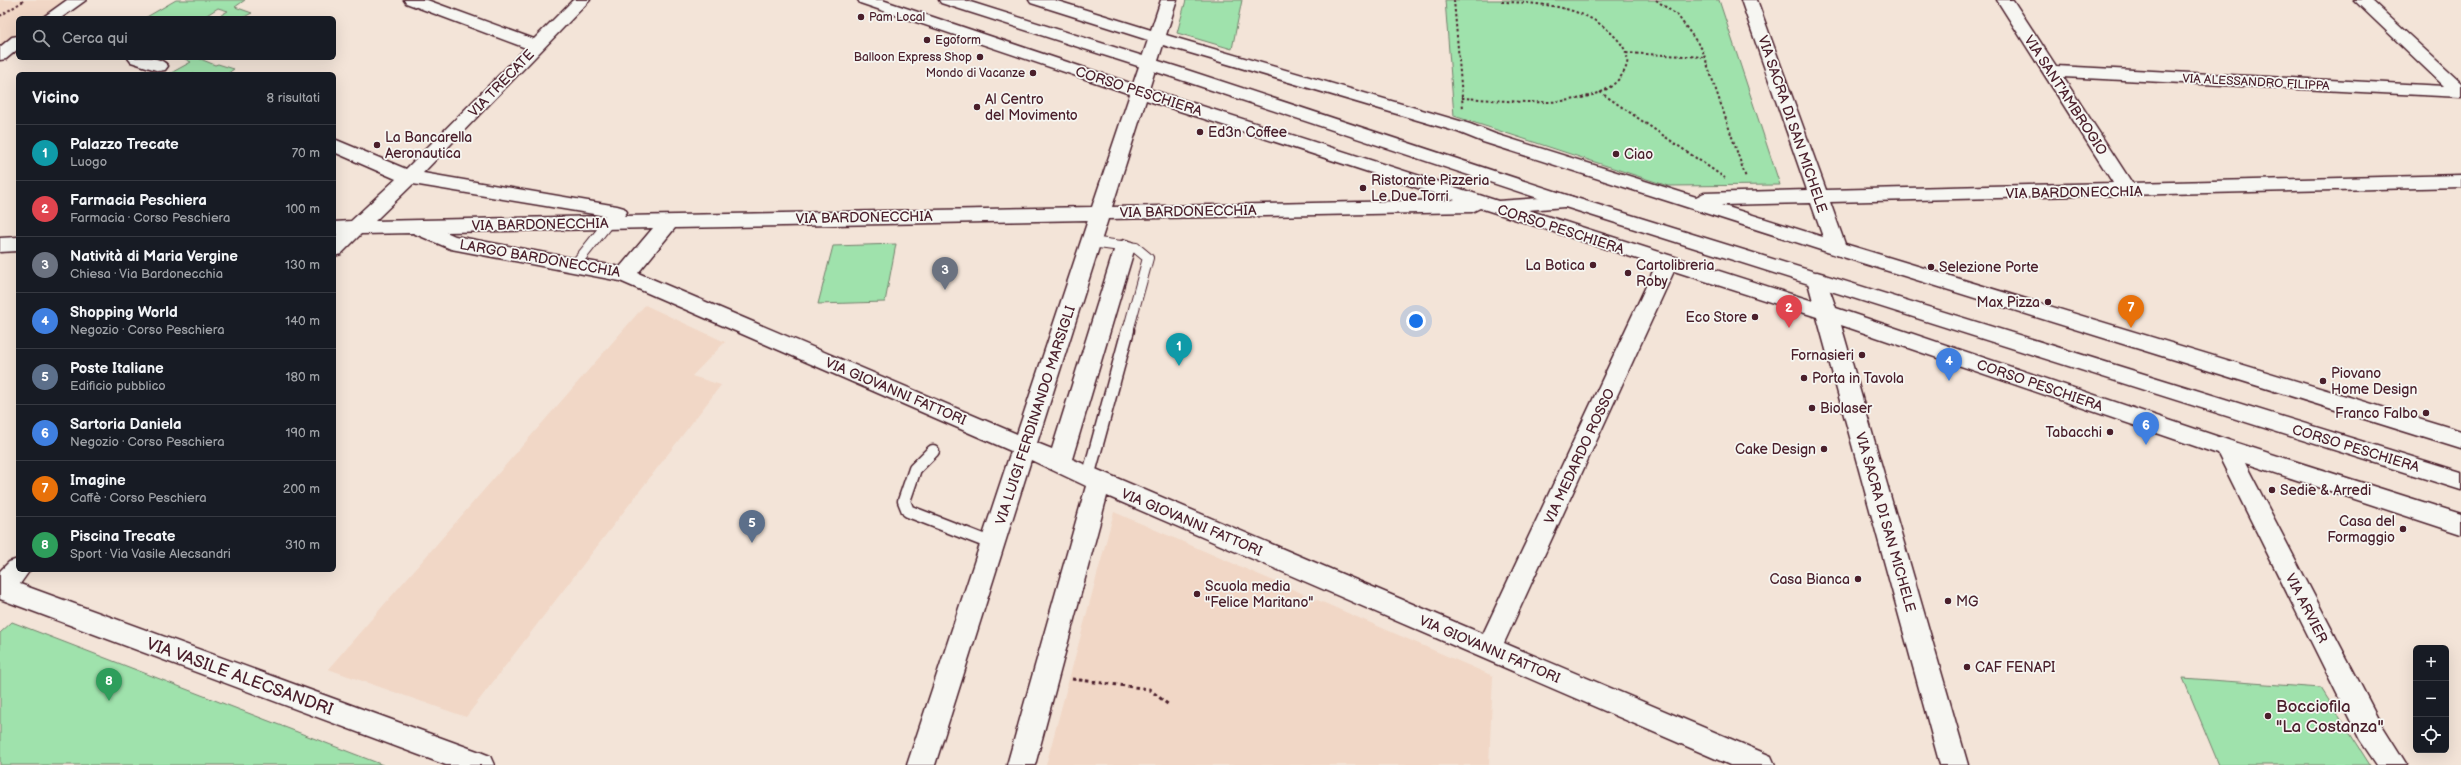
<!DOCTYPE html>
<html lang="it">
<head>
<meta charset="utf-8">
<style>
	body { margin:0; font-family:"Balsamiq Sans",sans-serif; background:#20242c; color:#f1f3f6 }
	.controls { position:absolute; right:12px; bottom:12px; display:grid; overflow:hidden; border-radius:6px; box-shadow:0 4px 16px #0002 }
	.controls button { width:36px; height:36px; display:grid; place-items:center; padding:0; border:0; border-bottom:1px solid #363941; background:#171b24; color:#f1f3f6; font:20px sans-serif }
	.you { position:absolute; left:1416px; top:321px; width:14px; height:14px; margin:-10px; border:3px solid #fff; border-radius:50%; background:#1a73e8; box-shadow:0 0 0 6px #1a73e833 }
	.badge { display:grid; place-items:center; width:26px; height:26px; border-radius:50%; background:#1a73e8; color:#fff; font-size:13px; font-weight:700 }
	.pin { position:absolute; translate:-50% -33px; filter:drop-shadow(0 1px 2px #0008) }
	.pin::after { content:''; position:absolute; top:21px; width:14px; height:12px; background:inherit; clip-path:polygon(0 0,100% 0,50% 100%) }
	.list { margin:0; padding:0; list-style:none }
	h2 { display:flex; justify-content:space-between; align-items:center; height:52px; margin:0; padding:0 16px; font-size:17px }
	h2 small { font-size:13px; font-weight:400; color:#9ea1a6 }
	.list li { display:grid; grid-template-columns:26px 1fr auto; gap:12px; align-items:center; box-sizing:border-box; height:56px; padding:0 16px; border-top:1px solid #363941 }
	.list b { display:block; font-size:15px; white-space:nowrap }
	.list p { margin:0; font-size:13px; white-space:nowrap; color:#9ea1a6 }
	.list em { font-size:13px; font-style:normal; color:#9ea1a6 }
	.icon { flex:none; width:22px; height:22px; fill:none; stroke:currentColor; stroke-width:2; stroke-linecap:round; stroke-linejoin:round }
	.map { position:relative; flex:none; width:2461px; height:765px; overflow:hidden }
	.search { position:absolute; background:#171b24; box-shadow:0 4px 16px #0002; left:16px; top:16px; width:320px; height:44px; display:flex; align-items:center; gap:10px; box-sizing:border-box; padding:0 14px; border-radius:6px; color:#9ea1a6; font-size:15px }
	.panel { position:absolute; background:#171b24; box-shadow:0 4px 16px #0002; left:16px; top:72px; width:320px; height:500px; border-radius:6px }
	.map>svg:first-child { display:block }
	.built { fill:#f1d7c6 }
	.green { fill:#9fe2ac; stroke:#74806c }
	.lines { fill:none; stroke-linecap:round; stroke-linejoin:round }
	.lane-far1-casing { stroke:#4a1f2b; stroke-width:12 }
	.lane-casing { stroke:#4a1f2b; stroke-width:15 }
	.street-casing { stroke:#4a1f2b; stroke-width:3 }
	.secondary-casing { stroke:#4a1f2b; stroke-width:3 }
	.path-far1 { stroke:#4a1f2b; stroke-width:2; stroke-dasharray:2.5 2.5; stroke-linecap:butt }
	.path { stroke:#4a1f2b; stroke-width:3; stroke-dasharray:3.5 3.5; stroke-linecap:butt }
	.lane-far1 { stroke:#f6f6f2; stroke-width:10 }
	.lane { stroke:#f6f6f2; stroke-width:12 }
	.street { fill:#f6f6f2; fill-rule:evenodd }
	.secondary { fill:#f6f6f2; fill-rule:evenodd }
	.poi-dot { fill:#4a1f2b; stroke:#f6f6f2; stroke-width:1.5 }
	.labels { text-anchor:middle; stroke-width:3.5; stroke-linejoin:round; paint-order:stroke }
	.far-poi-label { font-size:12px; fill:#4a1f2b; stroke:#f6f6f2; text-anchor:start }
	.far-street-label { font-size:12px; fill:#4a1f2b; stroke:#f6f6f2 }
	.street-label { font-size:14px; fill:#4a1f2b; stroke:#f6f6f2 }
	.poi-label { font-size:14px; fill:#4a1f2b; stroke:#f6f6f2; text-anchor:start }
	.near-street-label { font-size:17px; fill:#4a1f2b; stroke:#f6f6f2 }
	.near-poi-label { font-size:17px; fill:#4a1f2b; stroke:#f6f6f2; text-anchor:start }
</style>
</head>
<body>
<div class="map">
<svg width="2461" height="765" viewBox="0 0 2461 765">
	<rect width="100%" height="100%" fill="#f3e4d8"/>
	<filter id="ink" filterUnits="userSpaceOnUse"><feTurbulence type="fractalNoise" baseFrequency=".025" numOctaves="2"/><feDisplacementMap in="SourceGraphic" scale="8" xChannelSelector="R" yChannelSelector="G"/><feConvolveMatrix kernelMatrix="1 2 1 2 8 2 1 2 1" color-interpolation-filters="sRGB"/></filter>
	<g filter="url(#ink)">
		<g class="built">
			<path d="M 0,0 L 70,0 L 41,18 L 18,18 L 18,36 L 0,50 Z"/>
			<path d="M 645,305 L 725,342 L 692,376 L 721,385 L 466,717 L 328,669 Z"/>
			<path d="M 1114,512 L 1493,676 L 1489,765 L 1046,765 Z"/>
		</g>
		<g class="green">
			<path d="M 176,0 L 245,0 L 235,7 L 252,13 L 242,18 L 216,18 L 228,11 L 218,8 L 202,18 L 145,18 Z"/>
			<path d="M 1186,0 L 1242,0 L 1232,49 L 1177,33 Z"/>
			<path d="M 1445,0 L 1719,0 L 1780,185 L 1668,186 L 1454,116 Z"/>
			<path d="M 183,58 L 198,58 L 215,65 L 218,64 L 234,69 L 227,74 L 169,74 L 191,62 Z"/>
			<path d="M 896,244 L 885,302 L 818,304 L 833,246 Z"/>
			<path d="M 12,622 L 383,765 L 0,765 L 0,633 Z"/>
			<path d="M 2183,678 L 2321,688 L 2370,765 L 2219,765 Z"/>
		</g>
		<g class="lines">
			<g class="lane-far1-casing">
				<g id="lane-far1">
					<path d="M 1091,242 L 1136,248 L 1148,258 L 1128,331"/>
					<path d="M 574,266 L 609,222"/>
				</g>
			</g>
			<g class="lane-casing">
				<g id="lane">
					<path d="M 933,451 L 915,469 L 904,501 L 908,511 L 993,544"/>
					<path d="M 1088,477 L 1128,330"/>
				</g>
			</g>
			<g class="street-casing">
				<g id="street">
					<path d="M 404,0 L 427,0 L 534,39 L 573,0 L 590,0 L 423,173 L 617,206 L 624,208 L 627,212 L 624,216 L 1092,207 L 1130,94 L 860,3 L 858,0 L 882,0 L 1133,84 L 1148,40 L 1031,3 L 1029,0 L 1054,0 L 1151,30 L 1161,0 L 1177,0 L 1166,35 L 1470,124 L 1495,134 L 1696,197 L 1704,193 L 1807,190 L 1741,0 L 1757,0 L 1826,190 L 2113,183 L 1997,0 L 2013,0 L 2056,66 L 2444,86 L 2354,0 L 2371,0 L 2461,83 L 2461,97 L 2063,77 L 2132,183 L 2461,175 L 2461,187 L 1830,202 L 1845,244 L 2461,431 L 2461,449 L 1830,253 L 1483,142 L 1458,132 L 1163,45 L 1149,89 L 1498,201 L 1569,196 L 1576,198 L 1579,202 L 1576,206 L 1528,210 L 1813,301 L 1807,279 L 1810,274 L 1817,272 L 1824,274 L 1836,308 L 2234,442 L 2461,514 L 2461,534 L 2245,463 L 2380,722 L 2407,765 L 2377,765 L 2360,740 L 2218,454 L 1841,325 L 1968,765 L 1940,765 L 1817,317 L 1674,271 L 1504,643 L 1771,756 L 1775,765 L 1730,765 L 1107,496 L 1035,765 L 1007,765 L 1086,486 L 1031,460 L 935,765 L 907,765 L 1011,451 L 620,281 L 451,249 L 413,233 L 361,234 L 341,254 L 334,256 L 334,238 L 337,234 L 334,234 L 334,222 L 351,221 L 396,179 L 334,152 L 334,139 L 406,169 L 526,48 L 406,3 ZM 1146,100 L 1161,105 L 1455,200 L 1112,207 ZM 413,184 L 606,216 L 375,221 ZM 1811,203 L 1823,237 L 1721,205 ZM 1480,208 L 1656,265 L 1483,634 L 1072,459 L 1135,247 L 1132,242 L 1125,240 L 1118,242 L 1115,247 L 1052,449 L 1037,443 L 1108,219 L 1472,212 ZM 1088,220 L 1017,434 L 638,273 L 675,228 ZM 653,228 L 620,267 L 455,236 L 446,232 Z"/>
					<path d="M 128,58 C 141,58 160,55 168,66 L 165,70 L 159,71 L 131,62 Z"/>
					<path d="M 18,237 L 18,251 L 0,252 L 0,238 Z"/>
					<path d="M 18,559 L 18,570 L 30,570 L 20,584 L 480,752 L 490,756 L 494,765 L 446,765 L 0,599 L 0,571 L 9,562 Z"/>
				</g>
			</g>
			<g class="secondary-casing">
				<g id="secondary">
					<path d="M 67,0 L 86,0 L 61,18 L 42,18 Z"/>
					<path d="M 939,0 L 964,0 L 1181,68 L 1576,198 L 2461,472 L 2461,490 L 1562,206 L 1169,76 L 941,3 Z"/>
					<path d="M 18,36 L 18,49 L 6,59 L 0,60 L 0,47 L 12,37 Z"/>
				</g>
			</g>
			<g class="path-far1">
				<path d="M 1454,0 L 1463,109"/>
				<path d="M 1656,0 L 1678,16 L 1702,49 L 1746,178"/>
				<path d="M 0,16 L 25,0"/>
				<path d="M 1626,53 L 1705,57"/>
				<path d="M 1600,92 L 1725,178"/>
				<path d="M 1462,98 C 1507,100 1558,109 1601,92 C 1613,87 1624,76 1627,64 C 1629,55 1623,45 1617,39 C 1588,6 1543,3 1502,2 L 1502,0"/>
			</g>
			<path class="path" d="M 1072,679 L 1149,689 L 1170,706"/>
			<use href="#lane-far1" class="lane-far1"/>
			<use href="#lane" class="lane"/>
			<use href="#street" class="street"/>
			<use href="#secondary" class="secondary"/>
		</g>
	</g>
	<g class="poi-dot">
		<circle cx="861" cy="17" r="4"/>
		<circle cx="927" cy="40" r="4"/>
		<circle cx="980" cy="57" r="4"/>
		<circle cx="1033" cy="73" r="4"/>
		<circle cx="977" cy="107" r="4"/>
		<circle cx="1200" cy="132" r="4"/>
		<circle cx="377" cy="145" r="4"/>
		<circle cx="1616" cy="154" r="4"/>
		<circle cx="1363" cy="188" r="4"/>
		<circle cx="1593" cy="265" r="4"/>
		<circle cx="1931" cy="267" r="4"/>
		<circle cx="1628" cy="273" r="4"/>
		<circle cx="2048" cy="302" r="4"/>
		<circle cx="1755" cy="317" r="4"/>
		<circle cx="1862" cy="355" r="4"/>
		<circle cx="1804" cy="378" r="4"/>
		<circle cx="2323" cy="381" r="4"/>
		<circle cx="1812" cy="408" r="4"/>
		<circle cx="2426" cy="413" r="4"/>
		<circle cx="2110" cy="432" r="4"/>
		<circle cx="1824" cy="449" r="4"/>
		<circle cx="2272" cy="490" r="4"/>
		<circle cx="2403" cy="529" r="4"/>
		<circle cx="1858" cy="579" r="4"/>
		<circle cx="1197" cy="594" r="4"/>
		<circle cx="1948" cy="601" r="4"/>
		<circle cx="1967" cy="667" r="4"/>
		<circle cx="2268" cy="716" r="4"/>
	</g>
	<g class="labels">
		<g class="far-poi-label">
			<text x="869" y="21">Pam Local</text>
			<text x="935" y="44">Egoform</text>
			<text x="972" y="61" text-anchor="end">Balloon Express Shop</text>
			<text x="1025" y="77" text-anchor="end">Mondo di Vacanze</text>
		</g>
		<g class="far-street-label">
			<text transform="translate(2256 82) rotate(3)" y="4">VIA ALESSANDRO FILIPPA</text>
		</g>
		<g class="street-label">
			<text transform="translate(501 83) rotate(-46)" y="5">VIA TRECATE</text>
			<text transform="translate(1139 91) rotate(18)" y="5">CORSO PESCHIERA</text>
			<text transform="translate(2066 95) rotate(57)" y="5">VIA SANT'AMBROGIO</text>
			<text transform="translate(1793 124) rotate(71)" y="5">VIA SACRA DI SAN MICHELE</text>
			<text transform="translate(2074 192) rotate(-1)" y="5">VIA BARDONECCHIA</text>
			<text transform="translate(1188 211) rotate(-1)" y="5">VIA BARDONECCHIA</text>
			<text transform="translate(864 217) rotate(-1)" y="5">VIA BARDONECCHIA</text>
			<text transform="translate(540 224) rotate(-1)" y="5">VIA BARDONECCHIA</text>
			<text transform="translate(1561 229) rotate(18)" y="5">CORSO PESCHIERA</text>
			<text transform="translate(540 258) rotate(10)" y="5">LARGO BARDONECCHIA</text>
			<text transform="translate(2040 385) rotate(19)" y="5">CORSO PESCHIERA</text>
			<text transform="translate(896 391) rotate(23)" y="5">VIA GIOVANNI FATTORI</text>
			<text transform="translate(1035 415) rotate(-72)" y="5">VIA LUIGI FERDINANDO MARSIGLI</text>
			<text transform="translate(2356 448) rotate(17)" y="5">CORSO PESCHIERA</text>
			<text transform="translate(1579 456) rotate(-65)" y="5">VIA MEDARDO ROSSO</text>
			<text transform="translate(1192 522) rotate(23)" y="5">VIA GIOVANNI FATTORI</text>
			<text transform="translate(1886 522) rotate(74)" y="5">VIA SACRA DI SAN MICHELE</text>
			<text transform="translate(2307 608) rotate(63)" y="5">VIA ARVIER</text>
			<text transform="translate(1490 649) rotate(23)" y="5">VIA GIOVANNI FATTORI</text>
		</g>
		<g class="poi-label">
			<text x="985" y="104">Al Centro<tspan x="985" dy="16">del Movimento</tspan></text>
			<text x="1208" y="137">Ed3n Coffee</text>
			<text x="385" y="142">La Bancarella<tspan x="385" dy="16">Aeronautica</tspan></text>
			<text x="1624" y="159">Ciao</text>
			<text x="1371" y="185">Ristorante Pizzeria<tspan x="1371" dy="16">Le Due Torri</tspan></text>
			<text x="1585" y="270" text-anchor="end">La Botica</text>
			<text x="1636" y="270">Cartolibreria<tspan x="1636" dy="16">Roby</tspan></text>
			<text x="1939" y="272">Selezione Porte</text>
			<text x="2040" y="307" text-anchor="end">Max Pizza</text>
			<text x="1747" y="322" text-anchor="end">Eco Store</text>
			<text x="1854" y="360" text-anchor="end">Fornasieri</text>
			<text x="2331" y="378">Piovano<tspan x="2331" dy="16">Home Design</tspan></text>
			<text x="1812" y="383">Porta in Tavola</text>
			<text x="1820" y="413">Biolaser</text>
			<text x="2418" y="418" text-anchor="end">Franco Falbo</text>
			<text x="2102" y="437" text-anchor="end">Tabacchi</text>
			<text x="1816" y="454" text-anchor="end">Cake Design</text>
			<text x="2280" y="495">Sedie &amp; Arredi</text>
			<text x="2395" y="526" text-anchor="end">Casa del<tspan x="2395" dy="16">Formaggio</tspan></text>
			<text x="1850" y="584" text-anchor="end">Casa Bianca</text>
			<text x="1205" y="591">Scuola media<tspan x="1205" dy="16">"Felice Maritano"</tspan></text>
			<text x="1956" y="606">MG</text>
			<text x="1975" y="672">CAF FENAPI</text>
		</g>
		<g class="near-street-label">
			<text transform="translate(240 676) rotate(20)" y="6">VIA VASILE ALECSANDRI</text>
		</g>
		<g class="near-poi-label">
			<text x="2276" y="712">Bocciofila<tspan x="2276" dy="20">"La Costanza"</tspan></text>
		</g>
	</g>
</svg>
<div class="controls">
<button>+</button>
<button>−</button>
<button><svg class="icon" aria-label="locate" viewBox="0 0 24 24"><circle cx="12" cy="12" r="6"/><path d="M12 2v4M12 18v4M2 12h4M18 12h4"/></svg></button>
</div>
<div class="you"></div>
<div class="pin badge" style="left:1179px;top:366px;background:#0f9aa8">1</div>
<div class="pin badge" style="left:1789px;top:328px;background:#e0444e">2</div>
<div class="pin badge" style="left:945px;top:290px;background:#6b7280">3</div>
<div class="pin badge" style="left:1949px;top:381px;background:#3f7fe0">4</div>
<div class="pin badge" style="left:752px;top:543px;background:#5c6f8a">5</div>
<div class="pin badge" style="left:2146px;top:445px;background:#3f7fe0">6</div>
<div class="pin badge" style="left:2131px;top:328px;background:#e8710a">7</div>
<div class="pin badge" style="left:109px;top:701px;background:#2e9e5b">8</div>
<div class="search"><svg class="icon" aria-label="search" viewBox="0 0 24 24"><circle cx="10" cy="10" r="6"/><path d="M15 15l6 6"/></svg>Cerca qui</div>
<section class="panel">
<h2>Vicino<small>8 risultati</small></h2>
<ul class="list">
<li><span class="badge" style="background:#0f9aa8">1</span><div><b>Palazzo Trecate</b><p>Luogo</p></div><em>70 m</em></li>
<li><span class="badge" style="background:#e0444e">2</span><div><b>Farmacia Peschiera</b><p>Farmacia · Corso Peschiera</p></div><em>100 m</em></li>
<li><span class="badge" style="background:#6b7280">3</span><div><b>Natività di Maria Vergine</b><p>Chiesa · Via Bardonecchia</p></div><em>130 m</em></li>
<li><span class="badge" style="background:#3f7fe0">4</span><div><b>Shopping World</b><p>Negozio · Corso Peschiera</p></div><em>140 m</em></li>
<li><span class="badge" style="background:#5c6f8a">5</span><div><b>Poste Italiane</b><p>Edificio pubblico</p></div><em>180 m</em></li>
<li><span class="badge" style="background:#3f7fe0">6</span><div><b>Sartoria Daniela</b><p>Negozio · Corso Peschiera</p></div><em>190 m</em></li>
<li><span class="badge" style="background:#e8710a">7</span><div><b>Imagine</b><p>Caffè · Corso Peschiera</p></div><em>200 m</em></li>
<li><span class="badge" style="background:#2e9e5b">8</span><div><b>Piscina Trecate</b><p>Sport · Via Vasile Alecsandri</p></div><em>310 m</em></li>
</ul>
</section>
</div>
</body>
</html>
